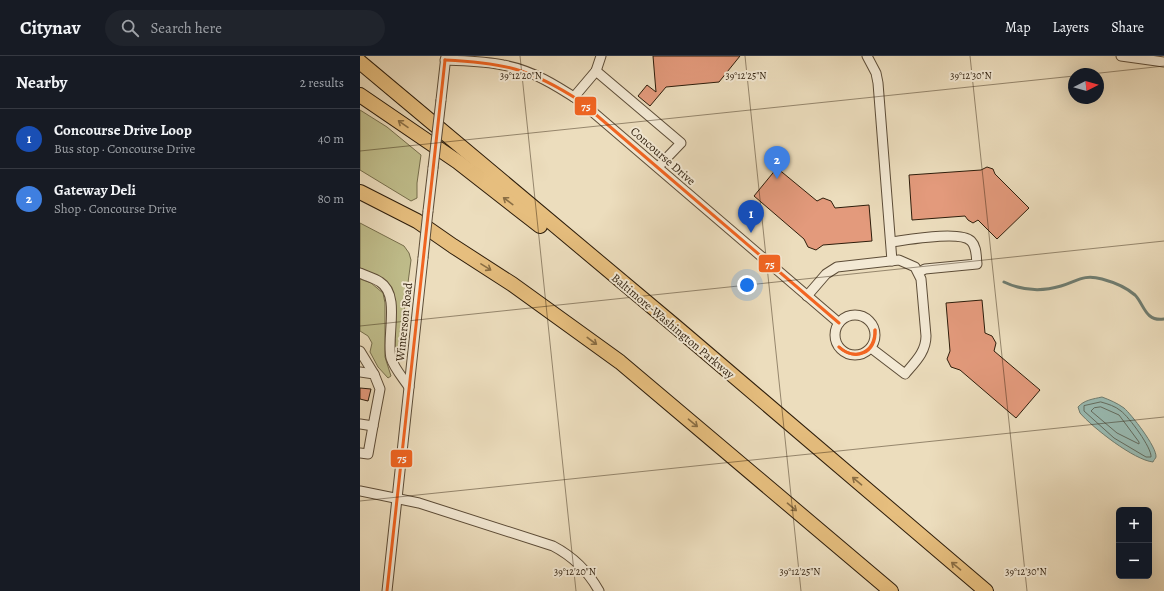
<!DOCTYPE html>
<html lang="en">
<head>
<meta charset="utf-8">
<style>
	body { margin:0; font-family:Alegreya,serif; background:#20242c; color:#f1f3f6 }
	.controls { position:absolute; right:12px; bottom:12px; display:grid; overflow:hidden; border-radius:6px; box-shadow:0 4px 16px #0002 }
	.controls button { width:36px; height:36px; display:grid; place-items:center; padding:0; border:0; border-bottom:1px solid #363941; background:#171b24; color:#f1f3f6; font:20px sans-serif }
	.compass { position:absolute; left:708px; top:12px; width:36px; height:36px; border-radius:50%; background:#171b24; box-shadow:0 4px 16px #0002; rotate:84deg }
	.you { position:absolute; left:387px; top:229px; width:14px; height:14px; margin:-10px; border:3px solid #fff; border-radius:50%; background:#1a73e8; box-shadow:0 0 0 6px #1a73e833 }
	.badge { display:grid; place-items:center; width:26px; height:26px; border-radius:50%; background:#8c9099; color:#fff; font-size:13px; font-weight:700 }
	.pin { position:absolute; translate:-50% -33px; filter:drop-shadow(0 1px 2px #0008) }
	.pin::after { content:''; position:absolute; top:21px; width:14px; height:12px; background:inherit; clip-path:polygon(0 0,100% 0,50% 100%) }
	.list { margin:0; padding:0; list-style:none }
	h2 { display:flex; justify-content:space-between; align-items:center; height:52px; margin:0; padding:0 16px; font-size:17px }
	h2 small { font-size:13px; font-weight:400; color:#9ea1a6 }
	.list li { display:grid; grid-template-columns:26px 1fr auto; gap:12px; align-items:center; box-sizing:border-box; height:60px; padding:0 16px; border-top:1px solid #363941 }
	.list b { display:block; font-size:15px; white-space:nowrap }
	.list p { margin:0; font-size:13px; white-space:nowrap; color:#9ea1a6 }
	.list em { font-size:13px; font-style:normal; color:#9ea1a6 }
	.icon { flex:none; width:22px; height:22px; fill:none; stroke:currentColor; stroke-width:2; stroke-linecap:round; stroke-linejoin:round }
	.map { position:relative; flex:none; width:804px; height:535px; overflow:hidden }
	header { display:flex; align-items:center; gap:24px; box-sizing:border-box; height:56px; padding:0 20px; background:#171b24; border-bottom:1px solid #363941 }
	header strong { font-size:19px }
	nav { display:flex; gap:22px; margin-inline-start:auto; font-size:14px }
	.search { width:280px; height:36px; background:#20242c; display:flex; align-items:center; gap:10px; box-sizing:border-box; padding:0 14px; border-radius:22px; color:#9ea1a6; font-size:15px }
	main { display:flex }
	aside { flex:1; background:#171b24 }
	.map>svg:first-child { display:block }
	.green { fill:#c0be8c; stroke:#766e4c }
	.water { fill:#99bbb3; stroke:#6e7c70 }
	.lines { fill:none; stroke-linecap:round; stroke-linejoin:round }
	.shore { stroke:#636c5f; stroke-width:1 }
	.stream { stroke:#6e7c70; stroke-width:3 }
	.building { fill:#e39a7c; stroke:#2d1d0b }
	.minor-casing { stroke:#5d4d38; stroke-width:11 }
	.highway-casing { stroke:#2d1d0b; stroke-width:16 }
	.minor { stroke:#f3e9d4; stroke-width:9 }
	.highway { stroke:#e6be7e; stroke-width:14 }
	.minor-bridge-casing { stroke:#5d4d38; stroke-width:11; stroke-linecap:butt }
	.minor-bridge { stroke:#f3e9d4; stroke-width:9 }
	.bus-1-casing { stroke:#f3e9d4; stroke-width:6 }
	.bus-1 { stroke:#f26522; stroke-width:3 }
	.oneway { stroke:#8a6e44 }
	.ticks { fill:none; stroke:#2d1d0b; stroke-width:1; stroke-opacity:0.45 }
	.labels { text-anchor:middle; stroke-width:4; stroke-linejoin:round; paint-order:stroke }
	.street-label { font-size:12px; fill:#2d1d0b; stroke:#f3e9d4 }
	.ticks-label { font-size:10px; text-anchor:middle; fill:#2d1d0b; stroke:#f3e9d4; stroke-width:4; stroke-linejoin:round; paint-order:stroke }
	.line-badge { stroke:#f3e9d4; stroke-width:1.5 }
	.badge-label { font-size:11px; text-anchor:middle; font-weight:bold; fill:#fff }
</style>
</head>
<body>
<header>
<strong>Citynav</strong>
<div class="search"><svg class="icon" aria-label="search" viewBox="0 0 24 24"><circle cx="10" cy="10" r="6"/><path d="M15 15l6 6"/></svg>Search here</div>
<nav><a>Map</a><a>Layers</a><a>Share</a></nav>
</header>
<main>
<aside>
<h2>Nearby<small>2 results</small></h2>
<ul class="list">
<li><span class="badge" style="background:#1a4fb4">1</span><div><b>Concourse Drive Loop</b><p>Bus stop · Concourse Drive</p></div><em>40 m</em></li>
<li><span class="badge" style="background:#3f7fe0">2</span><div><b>Gateway Deli</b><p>Shop · Concourse Drive</p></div><em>80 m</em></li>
</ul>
</aside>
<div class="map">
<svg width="804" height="535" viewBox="0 0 804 535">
	<rect width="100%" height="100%" fill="#ecddbd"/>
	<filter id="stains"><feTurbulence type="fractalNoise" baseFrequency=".005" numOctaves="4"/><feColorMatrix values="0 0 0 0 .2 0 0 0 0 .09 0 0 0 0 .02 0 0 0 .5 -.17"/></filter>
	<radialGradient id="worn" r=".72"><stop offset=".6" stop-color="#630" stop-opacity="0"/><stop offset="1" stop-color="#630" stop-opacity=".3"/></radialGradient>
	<g class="green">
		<path d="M 0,54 L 27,71 L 61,99 L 57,127 L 57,142 L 51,145 L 0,114 Z"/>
		<path d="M 0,167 L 44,190 L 49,197 L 51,204 L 38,302 L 35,300 C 34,282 40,239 28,227 C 20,220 9,216 0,212 Z"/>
		<path d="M 0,223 L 11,227 L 23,237 L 25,247 L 25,301 L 31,320 L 28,322 L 18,311 L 10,296 L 12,287 L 8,280 L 0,275 Z"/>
	</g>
	<path class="water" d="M 742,341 C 750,344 757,347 764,352 C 771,358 797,391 796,401 C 796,402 793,405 793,406 C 774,404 733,372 720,357 L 718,351 C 724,344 733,343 742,341 Z"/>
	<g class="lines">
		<g class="shore">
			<path d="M 741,346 C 748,348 755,350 761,355 C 769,361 792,392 791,401 L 786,401 L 754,382 L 724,355 L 724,350 Z"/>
			<path d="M 741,351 L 759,359 L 779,386 L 779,388 L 757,377 L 731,355 L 734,352 Z"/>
		</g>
		<path class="stream" d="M 644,226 C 663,235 681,236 701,230 C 718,225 723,218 742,223 C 753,226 767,232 775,239 C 784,248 785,266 804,263"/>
	</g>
	<g class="building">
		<path d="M 293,0 L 380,0 L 359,26 L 306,31 L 290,50 L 278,40 L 287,29 L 296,36 Z"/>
		<path d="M 627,111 L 633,113 L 635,118 L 669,152 L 637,183 L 618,164 L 613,167 L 608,164 L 605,160 L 552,164 L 549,119 L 621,114 Z"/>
		<path d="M 417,112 L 457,145 L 463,142 L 471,145 L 475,152 L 509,149 L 512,185 L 463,189 L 456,194 L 448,191 L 444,183 L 394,140 Z"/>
		<path d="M 622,244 L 625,277 L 632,280 L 636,287 L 634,295 L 680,334 L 656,362 L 600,314 L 591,311 L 587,303 L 590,295 L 586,247 Z"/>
		<path d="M 0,332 L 11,333 L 8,345 L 0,343 Z"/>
	</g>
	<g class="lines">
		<g class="minor-casing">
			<g id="minor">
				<path d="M 507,0 L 516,17 L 518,27 L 532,205"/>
				<path d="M 761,0 L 804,6"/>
				<path d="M 85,4 C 105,5 124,5 143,9 C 172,14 197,30 220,45 L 479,267"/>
				<path d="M 236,15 L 241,0"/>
				<path d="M 214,41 L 236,15 L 321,87 L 298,111"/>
				<path d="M 81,44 L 86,0"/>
				<path d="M 68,155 L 73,112"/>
				<path d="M 531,186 C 547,184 600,174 611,185 C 617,191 616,200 617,208 L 565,213 L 559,216"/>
				<path d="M 0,217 C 6,220 14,222 20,226 C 41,239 26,281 31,302 C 34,312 43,322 49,331"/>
				<path d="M 447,240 L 466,218 L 477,211 L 539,204 L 555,211 L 561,223 L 566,280 C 566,296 555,306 545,318 L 511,292"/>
				<circle cx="495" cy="279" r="20"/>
				<path d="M 0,295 L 14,318"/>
				<path d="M 0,316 L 14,318 L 20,333 L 13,370 L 0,368"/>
				<path d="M 0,397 L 8,398 L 13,370"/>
				<path d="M 0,435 L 59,447 L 193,490 C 214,501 228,515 239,535"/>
				<path d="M 27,535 L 63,202"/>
			</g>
		</g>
		<g class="highway-casing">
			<g id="highway">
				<path d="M 0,6 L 315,270 L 626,535"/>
				<path d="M 0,39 L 98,106 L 180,170"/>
				<path d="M 0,136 L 57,165 L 93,190 L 152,228 L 260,306 L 531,535"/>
			</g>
		</g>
		<use href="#minor" class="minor"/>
		<use href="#highway" class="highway"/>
		<g class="minor-bridge-casing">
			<g id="minor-bridge">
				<path d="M 73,112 L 81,44"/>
				<path d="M 63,202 L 68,155"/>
			</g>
		</g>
		<use href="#minor-bridge" class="minor-bridge"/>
		<g class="bus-1-casing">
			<g id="bus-1">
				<path d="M 85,4 C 144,7 169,12 220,45 L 479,267"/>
				<path d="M 479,291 C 496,306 515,296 515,274"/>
				<path d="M 479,291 C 495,306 517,297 515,274"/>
				<path d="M 27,535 L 85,4"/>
			</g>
		</g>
		<use href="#bus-1" class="bus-1"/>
	</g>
	<defs><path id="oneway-shaft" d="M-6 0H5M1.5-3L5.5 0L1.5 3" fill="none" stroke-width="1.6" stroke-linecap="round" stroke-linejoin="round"/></defs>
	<g class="oneway">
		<use href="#oneway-shaft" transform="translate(43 68) rotate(-145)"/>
		<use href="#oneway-shaft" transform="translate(148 145) rotate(-143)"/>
		<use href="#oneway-shaft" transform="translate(126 211) rotate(32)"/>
		<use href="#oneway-shaft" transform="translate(232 285) rotate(37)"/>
		<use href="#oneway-shaft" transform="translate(333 367) rotate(40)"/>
		<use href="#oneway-shaft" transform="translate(497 425) rotate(-140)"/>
		<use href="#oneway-shaft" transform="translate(432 451) rotate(40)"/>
		<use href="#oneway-shaft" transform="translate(596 510) rotate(-140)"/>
	</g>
	<path class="ticks" d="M 160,0 L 216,535M 385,0 L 441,535M 610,0 L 667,535M 731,18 L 804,10M 0,95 L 714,20M 0,270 L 804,185M 0,445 L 804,361"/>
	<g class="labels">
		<g class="street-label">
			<text transform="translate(303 100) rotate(41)" y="4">Concourse Drive</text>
			<text transform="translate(44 266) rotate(-84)" y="4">Winterson Road</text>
			<text transform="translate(313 270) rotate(40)" y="4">Baltimore-Washington Parkway</text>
		</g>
	</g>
	<g class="ticks-label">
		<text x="161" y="23">39°12'20"N</text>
		<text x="386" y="23">39°12'25"N</text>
		<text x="611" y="23">39°12'30"N</text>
		<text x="215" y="519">39°12'20"N</text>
		<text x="440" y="519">39°12'25"N</text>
		<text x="666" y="519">39°12'30"N</text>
	</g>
	<g class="line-badge">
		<rect x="214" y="40" width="23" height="20" rx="4" fill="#f26522"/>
		<rect x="398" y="198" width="23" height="19" rx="4" fill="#f26522"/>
		<rect x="30" y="393" width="23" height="19" rx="4" fill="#f26522"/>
	</g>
	<g class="badge-label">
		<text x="226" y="54">75</text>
		<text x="410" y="212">75</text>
		<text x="42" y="406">75</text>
	</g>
	<rect width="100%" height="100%" filter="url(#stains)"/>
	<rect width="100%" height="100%" fill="url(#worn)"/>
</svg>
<div class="controls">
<button>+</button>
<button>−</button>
</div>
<svg class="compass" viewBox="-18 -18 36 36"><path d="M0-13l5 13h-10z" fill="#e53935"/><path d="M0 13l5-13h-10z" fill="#9ea1a6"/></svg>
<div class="you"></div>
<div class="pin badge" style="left:391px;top:177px;background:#1a4fb4">1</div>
<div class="pin badge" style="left:417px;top:123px;background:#3f7fe0">2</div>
</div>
</main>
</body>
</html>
